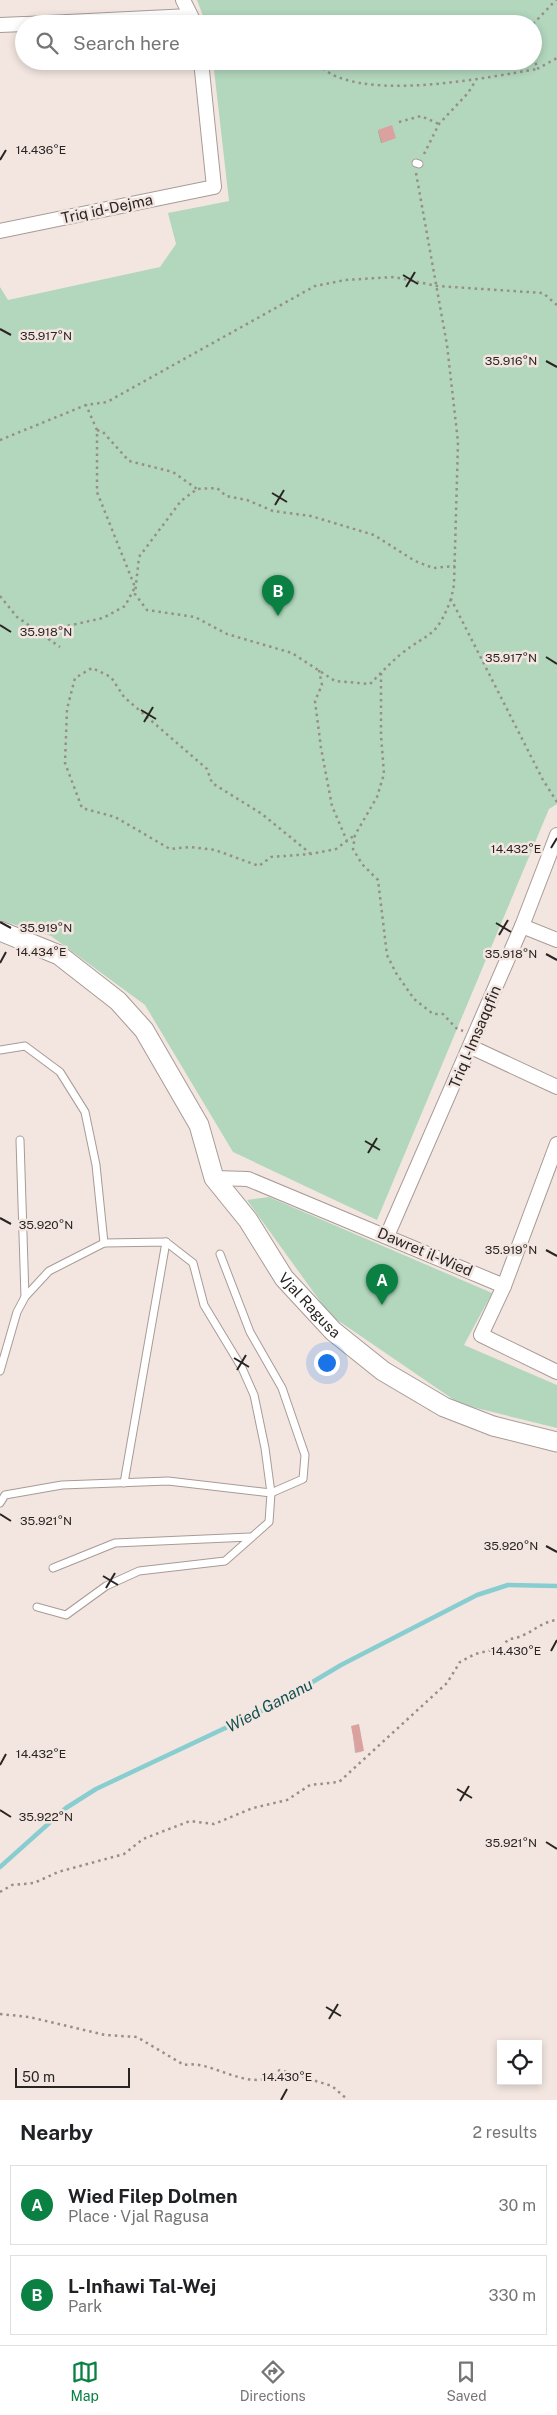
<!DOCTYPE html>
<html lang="en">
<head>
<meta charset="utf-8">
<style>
	body { margin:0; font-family:"Public Sans",sans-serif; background:#f2f2f2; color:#202124 }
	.controls { position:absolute; right:15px; bottom:15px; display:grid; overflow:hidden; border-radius:0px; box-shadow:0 2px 8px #0003 }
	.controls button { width:45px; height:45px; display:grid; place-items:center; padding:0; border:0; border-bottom:1px solid #e0e0e0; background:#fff; color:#202124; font:25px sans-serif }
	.scale { position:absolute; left:15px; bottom:12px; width:115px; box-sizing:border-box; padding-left:5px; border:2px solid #2a2523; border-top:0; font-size:14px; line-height:18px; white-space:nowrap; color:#2a2523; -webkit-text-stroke:4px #f3e6e1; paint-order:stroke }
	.you { position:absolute; left:326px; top:1362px; width:18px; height:18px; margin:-12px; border:4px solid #fff; border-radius:50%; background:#1a73e8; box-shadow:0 0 0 8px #1a73e833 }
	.badge { display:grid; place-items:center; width:32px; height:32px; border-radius:50%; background:#0b8043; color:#fff; font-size:16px; font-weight:700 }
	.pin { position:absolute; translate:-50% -41px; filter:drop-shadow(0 1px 2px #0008) }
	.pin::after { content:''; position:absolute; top:26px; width:18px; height:15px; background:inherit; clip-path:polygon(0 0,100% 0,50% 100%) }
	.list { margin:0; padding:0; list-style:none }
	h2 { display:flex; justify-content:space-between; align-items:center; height:65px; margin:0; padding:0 20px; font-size:21px }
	h2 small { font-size:16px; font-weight:400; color:#757577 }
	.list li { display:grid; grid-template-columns:32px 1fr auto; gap:15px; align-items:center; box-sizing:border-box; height:80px; margin:0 10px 10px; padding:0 10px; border:1px solid #e0e0e0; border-radius:0px }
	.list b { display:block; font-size:19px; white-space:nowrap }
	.list p { margin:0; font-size:16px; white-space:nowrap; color:#757577 }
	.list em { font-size:16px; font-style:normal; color:#757577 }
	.icon { flex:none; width:28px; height:28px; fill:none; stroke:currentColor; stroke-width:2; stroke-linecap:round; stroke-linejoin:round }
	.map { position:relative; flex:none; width:557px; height:2100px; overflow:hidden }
	.search { position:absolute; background:#fff; box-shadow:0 2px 8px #0003; left:15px; right:15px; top:15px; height:55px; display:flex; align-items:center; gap:12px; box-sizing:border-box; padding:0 18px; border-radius:28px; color:#757577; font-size:19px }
	.sheet { height:245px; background:#fff }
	nav { display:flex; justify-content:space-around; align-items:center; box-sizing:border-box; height:70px; border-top:1px solid #e0e0e0; background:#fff; font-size:14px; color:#757577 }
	nav a { display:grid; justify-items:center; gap:2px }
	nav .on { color:#0b8043 }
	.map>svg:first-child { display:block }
	.green { fill:#b2d7bd }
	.shadow { fill:#0003 }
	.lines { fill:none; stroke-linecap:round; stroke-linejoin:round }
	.stream { stroke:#88cdcf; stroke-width:4.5 }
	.building { fill:#dba19e }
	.lane-casing { stroke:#a89b96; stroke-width:9 }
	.street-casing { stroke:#a89b96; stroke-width:16 }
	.secondary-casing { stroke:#a89b96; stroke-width:21 }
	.path { stroke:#978e8a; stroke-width:2.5; stroke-dasharray:2.5 4; stroke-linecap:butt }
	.lane { stroke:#fff; stroke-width:7 }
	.street { stroke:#fff; stroke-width:14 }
	.secondary { stroke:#fff; stroke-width:19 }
	.ticks { fill:none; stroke:#2a2523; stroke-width:2 }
	.labels { text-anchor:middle; stroke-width:5; stroke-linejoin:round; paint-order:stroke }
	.street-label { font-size:15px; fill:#2a2523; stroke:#f3e6e1 }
	.water-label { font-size:16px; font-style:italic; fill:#135051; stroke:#f3e6e1 }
	.ticks-label { font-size:12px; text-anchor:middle; fill:#2a2523; stroke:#f3e6e1; stroke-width:5; stroke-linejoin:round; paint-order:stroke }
</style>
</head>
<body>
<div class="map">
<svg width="557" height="2100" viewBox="0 0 557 2100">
	<rect width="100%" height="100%" fill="#f3e6e1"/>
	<g class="green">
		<path d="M 197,0 L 557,0 L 557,804 L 549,809 L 377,1220 L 233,1152 L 145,1005 L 51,936 L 0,920 L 0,287 L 8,300 L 160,267 L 176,244 L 168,213 L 229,201 L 213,61 L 533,61 L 533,24 L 206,24 Z"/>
		<path d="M 269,1197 L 492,1293 L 464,1345 L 557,1385 L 557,1428 L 460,1404 L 330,1315 L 247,1200 Z"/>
	</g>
	<g class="shadow">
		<path d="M 378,131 L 395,138 L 381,143 Z"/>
		<path d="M 352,1727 L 363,1750 L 361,1752 L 355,1753 Z"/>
	</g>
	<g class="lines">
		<path class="stream" d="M 0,1867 L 66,1808 L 96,1789 L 274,1705 L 341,1665 L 477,1595 L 508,1585 L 557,1586"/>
	</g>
	<g class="building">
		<path d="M 392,125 L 396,138 L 382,143 L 378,130 Z"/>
		<path d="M 359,1724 L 364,1751 L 356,1752 L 351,1726 Z"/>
	</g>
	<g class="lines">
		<g class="lane-casing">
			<g id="lane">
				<path d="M 416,163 L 419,164"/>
				<path d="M 0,1050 L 25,1046 L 60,1072 L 85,1112 L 96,1165 L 104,1243"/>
				<path d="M 25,1297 L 49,1271 L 104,1243 L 166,1242 L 193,1263 L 204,1305 L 242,1368 L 254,1395 L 265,1448 L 271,1493 L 303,1479 L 305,1455 L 282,1388 L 250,1332 L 220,1254"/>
				<path d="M 0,1371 L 17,1312 L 25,1297 L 20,1140"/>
				<path d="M 124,1483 L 166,1242"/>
				<path d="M 0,1503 L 5,1495 L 62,1485 L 168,1481 L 271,1493 L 269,1522 L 225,1561 L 139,1571 L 106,1586 L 66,1615 L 37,1607"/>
				<path d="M 53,1568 L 115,1543 L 250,1537"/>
			</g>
		</g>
		<g class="street-casing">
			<g id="street">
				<path d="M 183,0 L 194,22"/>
				<path d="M 27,24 L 190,16"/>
				<path d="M 0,25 L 24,24"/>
				<path d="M 0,231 L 214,187 L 201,61"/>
				<path d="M 522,926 L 557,940"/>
				<path d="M 471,1047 L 557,1087"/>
				<path d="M 214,1178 L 248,1179 L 504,1286 L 481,1335 L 557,1372"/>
				<path d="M 387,1236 L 522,926 L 557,835"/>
				<path d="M 504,1286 L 557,1144"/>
			</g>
		</g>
		<g class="secondary-casing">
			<g id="secondary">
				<path id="s1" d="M 0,931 L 59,955 L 118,1001 L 144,1030 L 199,1125 L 214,1178 L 248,1220 L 284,1278 L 333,1331 L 383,1371 L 444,1407 L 493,1426 L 557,1442"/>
			</g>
		</g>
		<g class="path">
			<path d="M 533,24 L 556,0"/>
			<path d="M 533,50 L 537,69 L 557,58"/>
			<path d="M 312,61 C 320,66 329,74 338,77 C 388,97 485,78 537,69"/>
			<path d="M 399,122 L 421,116 L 439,124"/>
			<path d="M 424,154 L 439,124 L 468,93 L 476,80"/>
			<path d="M 416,173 L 447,345 L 458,442 L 454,585 L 451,599 L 543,780 L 557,802"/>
			<path d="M 97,430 L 103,432 L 129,461 L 173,472 L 197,489"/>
			<path d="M 0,440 L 86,405 L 107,402 L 315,286 L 345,280 L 394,277 L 437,286 L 543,293 L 557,305"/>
			<path d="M 0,596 L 17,617 L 60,647"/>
			<path d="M 451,599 C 436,639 430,631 401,654 C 390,663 380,674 370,684 L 335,681 L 292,653 L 227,634 L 195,617 L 147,610 L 135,594 L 139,557 L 181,501 L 197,489 L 217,488 L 226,496 L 247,500 L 273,511 L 311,516 L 374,535 L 415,561 L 433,568 L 455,566"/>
			<path d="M 44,635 L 56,633 L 67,626 L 103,618 L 125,606 L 135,587 L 97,492 L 97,430 L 86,405"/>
			<path d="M 319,670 L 322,685 L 315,701 L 321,748 L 332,806 L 347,841"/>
			<path d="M 381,673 L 381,735 L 384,774 L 377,797 L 355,835 L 353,849 L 362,864 L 378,880 L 387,955 L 396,973 L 414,999 L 433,1014 L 443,1014 L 456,1028 L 463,1031"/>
			<path d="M 311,854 L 262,814 L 212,783 L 207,769 L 124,697 L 111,677 L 92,668 L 75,678 L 67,709 L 65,763 L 82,808 L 115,817 L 170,849 L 190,847 L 215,850 L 259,866 L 271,857 L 311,854 L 336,849 L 355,835"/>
			<path d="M 0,1892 L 12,1885 L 34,1883 L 58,1872 L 124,1854 L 143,1839 L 190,1821 L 214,1824 L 253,1808 L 287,1800 L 310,1785 L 339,1782 L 447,1683 L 460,1662 L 475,1654 L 500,1648 L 509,1639 C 530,1637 538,1622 557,1620"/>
			<path d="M 0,2014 L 29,2017 L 105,2035 L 137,2037 L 184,2065 C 209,2060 238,2085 266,2079 C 271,2078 276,2072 280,2070 L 332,2086 L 348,2100"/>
		</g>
		<use href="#lane" class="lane"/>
		<use href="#street" class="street"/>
		<use href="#secondary" class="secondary"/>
	</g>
	<path class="ticks" d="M 0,160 L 6,150M 403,275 L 418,284M 406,287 L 415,272M 0,329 L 11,335M 546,361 L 557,367M 272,493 L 287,502M 275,505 L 284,490M 0,625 L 11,632M 546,657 L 557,664M 141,710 L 156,719M 144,722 L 153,707M 551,848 L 557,838M 0,922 L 11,928M 496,923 L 511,932M 499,935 L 508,920M 546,954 L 557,960M 0,963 L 6,952M 365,1141 L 380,1150M 368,1153 L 377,1138M 0,1218 L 11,1224M 546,1250 L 557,1256M 234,1358 L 249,1367M 237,1370 L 246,1355M 0,1514 L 11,1521M 546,1546 L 557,1552M 103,1576 L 118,1585M 106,1588 L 115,1573M 551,1651 L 557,1640M 0,1765 L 6,1754M 457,1789 L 472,1798M 460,1801 L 469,1786M 0,1810 L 11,1817M 546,1842 L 557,1849M 326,2007 L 341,2016M 329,2019 L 338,2004M 281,2100 L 287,2089"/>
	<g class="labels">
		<g class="street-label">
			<text transform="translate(107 209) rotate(-12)" y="5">Triq id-Dejma</text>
			<text transform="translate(475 1037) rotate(-67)" y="5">Triq l-Imsaqqfin</text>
			<text transform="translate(425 1252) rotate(23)" y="5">Dawret il-Wied</text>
			<text dy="5" stroke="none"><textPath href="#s1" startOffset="502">Vjal Ragusa</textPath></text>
		</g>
		<g class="water-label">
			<text transform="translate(269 1705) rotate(-28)" y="6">Wied Gananu</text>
		</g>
	</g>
	<g class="ticks-label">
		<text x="41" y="154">14.436°E</text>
		<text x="46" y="340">35.917°N</text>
		<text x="511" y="365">35.916°N</text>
		<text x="46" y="636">35.918°N</text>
		<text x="511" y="662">35.917°N</text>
		<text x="516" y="853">14.432°E</text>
		<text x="46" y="932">35.919°N</text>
		<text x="41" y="956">14.434°E</text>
		<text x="511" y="958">35.918°N</text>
		<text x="46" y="1229">35.920°N</text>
		<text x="511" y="1254">35.919°N</text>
		<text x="46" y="1525">35.921°N</text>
		<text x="511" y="1550">35.920°N</text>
		<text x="516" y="1655">14.430°E</text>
		<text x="41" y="1758">14.432°E</text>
		<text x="46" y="1821">35.922°N</text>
		<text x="511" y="1847">35.921°N</text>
		<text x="287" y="2081">14.430°E</text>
	</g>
</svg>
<div class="controls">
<button><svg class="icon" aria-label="locate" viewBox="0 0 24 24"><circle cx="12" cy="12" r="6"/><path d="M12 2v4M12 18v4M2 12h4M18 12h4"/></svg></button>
</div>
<div class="scale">50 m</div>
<div class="you"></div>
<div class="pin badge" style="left:382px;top:1305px">A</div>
<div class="pin badge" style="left:278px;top:616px">B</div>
<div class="search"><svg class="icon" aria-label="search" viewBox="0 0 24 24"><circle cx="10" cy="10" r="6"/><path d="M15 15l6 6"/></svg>Search here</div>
</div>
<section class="sheet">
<h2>Nearby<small>2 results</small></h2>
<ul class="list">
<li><span class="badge">A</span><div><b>Wied Filep Dolmen</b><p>Place · Vjal Ragusa</p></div><em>30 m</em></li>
<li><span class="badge">B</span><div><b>L-Inħawi Tal-Wej</b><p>Park</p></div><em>330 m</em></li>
</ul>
</section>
<nav>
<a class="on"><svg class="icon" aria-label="map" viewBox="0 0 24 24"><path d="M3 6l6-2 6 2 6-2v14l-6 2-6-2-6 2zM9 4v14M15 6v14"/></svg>Map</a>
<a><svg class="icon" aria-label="directions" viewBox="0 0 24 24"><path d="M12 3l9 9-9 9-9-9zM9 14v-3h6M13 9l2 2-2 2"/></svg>Directions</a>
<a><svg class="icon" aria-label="saved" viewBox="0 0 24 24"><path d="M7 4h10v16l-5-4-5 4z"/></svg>Saved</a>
</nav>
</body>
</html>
